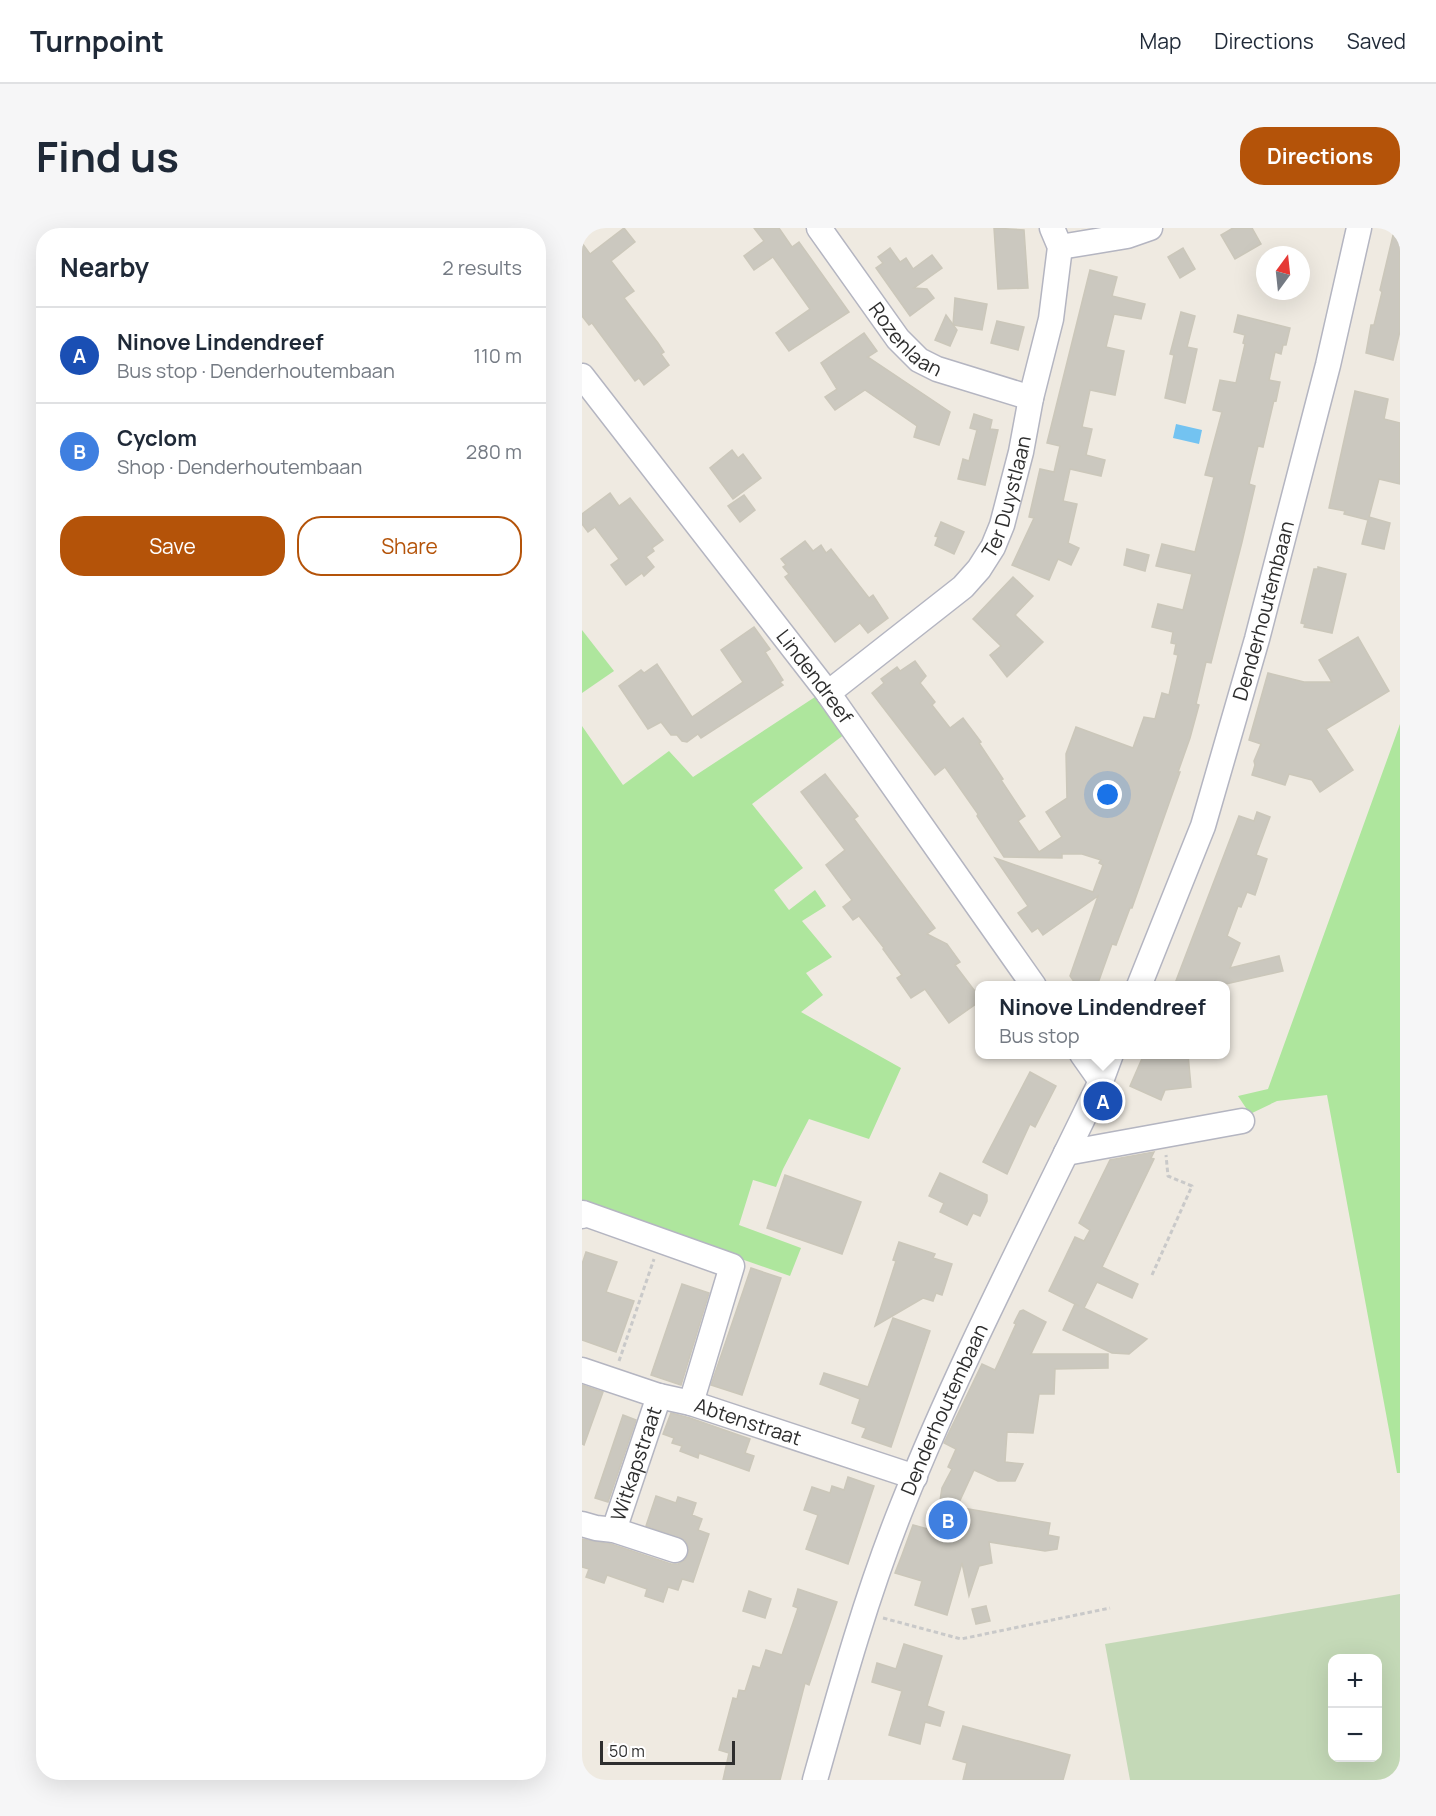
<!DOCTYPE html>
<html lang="en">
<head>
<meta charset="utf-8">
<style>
	body { margin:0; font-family:Manrope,sans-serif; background:#f6f6f7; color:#1f2937 }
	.controls { position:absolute; right:18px; bottom:18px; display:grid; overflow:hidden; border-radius:12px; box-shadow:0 6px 24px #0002 }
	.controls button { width:54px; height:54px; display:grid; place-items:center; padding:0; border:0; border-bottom:2px solid #e0e1e3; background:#fff; color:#1f2937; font:30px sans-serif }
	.compass { position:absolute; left:674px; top:18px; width:54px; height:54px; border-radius:50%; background:#fff; box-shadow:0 6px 24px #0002; rotate:15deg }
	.scale { position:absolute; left:18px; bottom:15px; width:135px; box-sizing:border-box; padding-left:6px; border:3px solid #2e2e2e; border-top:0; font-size:16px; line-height:21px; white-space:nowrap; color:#2e2e2e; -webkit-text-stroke:4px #fff; paint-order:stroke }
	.you { position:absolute; left:526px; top:567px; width:21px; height:21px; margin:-15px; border:4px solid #fff; border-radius:50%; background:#1a73e8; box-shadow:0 0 0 9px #1a73e833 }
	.badge { display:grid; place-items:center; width:39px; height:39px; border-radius:50%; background:#b45309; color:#fff; font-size:20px; font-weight:700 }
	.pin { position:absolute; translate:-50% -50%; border:3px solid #fff; box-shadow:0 2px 6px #0006 }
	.popup { position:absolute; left:393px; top:753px; width:255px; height:78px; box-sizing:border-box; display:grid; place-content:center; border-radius:12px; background:#fff; filter:drop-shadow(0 2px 4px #0005); font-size:20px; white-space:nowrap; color:#747a83 }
	.popup b { font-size:22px; color:#1f2937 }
	.popup::after { content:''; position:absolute; left:50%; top:100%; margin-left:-12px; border:12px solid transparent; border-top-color:#fff }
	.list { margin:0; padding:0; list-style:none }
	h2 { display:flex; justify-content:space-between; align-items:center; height:78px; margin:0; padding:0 24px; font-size:26px }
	h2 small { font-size:20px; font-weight:400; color:#747a83 }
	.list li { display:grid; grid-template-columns:39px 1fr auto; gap:18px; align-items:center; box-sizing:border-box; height:96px; padding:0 24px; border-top:2px solid #e0e1e3 }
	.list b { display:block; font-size:22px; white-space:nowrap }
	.list p { margin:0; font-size:20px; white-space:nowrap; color:#747a83 }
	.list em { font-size:20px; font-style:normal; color:#747a83 }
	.actions { display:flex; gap:12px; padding:18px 24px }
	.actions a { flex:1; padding:14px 0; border:2px solid #b45309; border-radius:24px; text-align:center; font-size:21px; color:#b45309 }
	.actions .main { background:#b45309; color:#fff }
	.map { position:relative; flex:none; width:818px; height:1552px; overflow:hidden; border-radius:24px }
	header { display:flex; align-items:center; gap:36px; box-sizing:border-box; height:84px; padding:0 30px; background:#fff; border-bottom:2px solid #e0e1e3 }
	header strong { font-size:28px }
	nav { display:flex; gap:33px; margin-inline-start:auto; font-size:21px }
	.intro { display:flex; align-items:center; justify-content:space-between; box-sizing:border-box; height:144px; padding:0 36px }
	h1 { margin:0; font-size:42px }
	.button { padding:15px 27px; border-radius:24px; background:#b45309; color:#fff; font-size:21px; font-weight:700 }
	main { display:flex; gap:36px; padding:0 36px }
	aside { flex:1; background:#fff; border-radius:24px; box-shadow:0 6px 24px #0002 }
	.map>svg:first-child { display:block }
	.green { fill:#aee69d }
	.cemetery { fill:#c4d9b7; fill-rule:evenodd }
	.water { fill:#73c3f1 }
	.building { fill:#cbc8bf; stroke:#cbc7ba; stroke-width:1.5 }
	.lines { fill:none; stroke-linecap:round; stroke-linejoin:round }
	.minor-casing { stroke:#b4b5c1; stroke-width:27 }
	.path { stroke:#c9c9c9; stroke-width:3; stroke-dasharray:4.5 3; stroke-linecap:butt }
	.minor { stroke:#fff; stroke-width:24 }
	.labels { text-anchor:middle; stroke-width:5; stroke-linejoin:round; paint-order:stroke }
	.street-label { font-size:20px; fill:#2e2e2e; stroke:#fff }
</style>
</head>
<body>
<header>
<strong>Turnpoint</strong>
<nav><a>Map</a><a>Directions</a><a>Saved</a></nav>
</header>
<div class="intro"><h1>Find us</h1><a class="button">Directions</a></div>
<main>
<aside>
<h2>Nearby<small>2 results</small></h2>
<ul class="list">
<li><span class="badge" style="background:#1a4fb4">A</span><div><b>Ninove Lindendreef</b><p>Bus stop · Denderhoutembaan</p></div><em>110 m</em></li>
<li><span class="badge" style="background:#3f7fe0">B</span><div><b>Cyclom</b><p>Shop · Denderhoutembaan</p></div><em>280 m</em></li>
</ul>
<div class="actions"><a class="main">Save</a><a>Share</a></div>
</aside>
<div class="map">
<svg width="818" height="1552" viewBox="0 0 818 1552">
	<rect width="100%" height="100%" fill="#efeae1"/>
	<g class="green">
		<path d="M 0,402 L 32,443 L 0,465 Z"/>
		<path d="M 233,469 L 263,506 L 170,576 L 221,640 L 192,662 L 207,682 L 233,662 L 244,678 L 220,693 L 250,729 L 224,745 L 241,767 L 219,784 L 319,840 L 287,911 L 227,891 L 201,941 L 194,959 L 171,952 L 157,997 L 219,1020 L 208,1048 L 0,975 L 0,498 L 41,557 L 87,523 L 111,549 Z"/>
		<path d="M 818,496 L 818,1245 L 815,1245 L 745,867 L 695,873 L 668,886 L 656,868 L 686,861 Z"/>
	</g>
	<path class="cemetery" d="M 818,1366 L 818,1552 L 548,1552 L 523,1416 ZM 750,1430 L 796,1430 L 796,1530 L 750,1530 Z"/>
	<path class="water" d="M 594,196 L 620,202 L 617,216 L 591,210 Z"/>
	<g class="building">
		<path d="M 42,0 L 53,14 L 29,33 L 52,63 L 42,70 L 76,115 L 82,124 L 79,126 L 87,137 L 62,157 L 57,150 L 53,153 L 10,95 L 7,97 L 0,88 L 0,15 L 8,26 Z"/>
		<path d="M 172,0 L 197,0 L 210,19 L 217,14 L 267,84 L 207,123 L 194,105 L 228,81 L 191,29 L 172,42 L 162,28 L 182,13 Z"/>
		<path d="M 412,0 L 442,2 L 446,60 L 416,61 Z"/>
		<path d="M 651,0 L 670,0 L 679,16 L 653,31 L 639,7 Z"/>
		<path d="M 812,3 L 818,4 L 818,103 L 811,132 L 784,125 L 789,97 L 792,97 L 800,64 L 798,62 Z"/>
		<path d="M 308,20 L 318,34 L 324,30 L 331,41 L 350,27 L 360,40 L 332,60 L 345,61 L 352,70 L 328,88 L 294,40 L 301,35 L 296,29 Z"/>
		<path d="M 601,20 L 613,41 L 598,50 L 586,29 Z"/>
		<path d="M 508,42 L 535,49 L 530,68 L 563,76 L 559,91 L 532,86 L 524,119 L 542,123 L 533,167 L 508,162 L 500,199 L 510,201 L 504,227 L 523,232 L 519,248 L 488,241 L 481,273 L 495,276 L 486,315 L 497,320 L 489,337 L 476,331 L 467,352 L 430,337 L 452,290 L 447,289 L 458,241 L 472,244 L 478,218 L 465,215 Z"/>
		<path d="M 373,70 L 405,76 L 400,102 L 371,97 Z"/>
		<path d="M 599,84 L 613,88 L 605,119 L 615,121 L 603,175 L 583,170 L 592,127 L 588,126 Z"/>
		<path d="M 364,87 L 375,102 L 368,118 L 353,112 Z"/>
		<path d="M 656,87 L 708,100 L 704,117 L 701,117 L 699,126 L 693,124 L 687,152 L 698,154 L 694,173 L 692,172 L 681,219 L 676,218 L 667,256 L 673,258 L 660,314 L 629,435 L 624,434 L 614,476 L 617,477 L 608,510 L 596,544 L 598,544 L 550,680 L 548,680 L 534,717 L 530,716 L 515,758 L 495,758 L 488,748 L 516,668 L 461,707 L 456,700 L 450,704 L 436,685 L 446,678 L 413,630 L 511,664 L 521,637 L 517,635 L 519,632 L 500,626 L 480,626 L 480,630 L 422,629 L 395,588 L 396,586 L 363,539 L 353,547 L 290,465 L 302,455 L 299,451 L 315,439 L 318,443 L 333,433 L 344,448 L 338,455 L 353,474 L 350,477 L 368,500 L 381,490 L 399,514 L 397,515 L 421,551 L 419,552 L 443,588 L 436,593 L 457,624 L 480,609 L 464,584 L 485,570 L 484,526 L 494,499 L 551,520 L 562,489 L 573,491 L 580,465 L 587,467 L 596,427 L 592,426 L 594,416 L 589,415 L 591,404 L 570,399 L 576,376 L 601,382 L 610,346 L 574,338 L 580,316 L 613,324 L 632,249 L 623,247 L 640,184 L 631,182 L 638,152 L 654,155 L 663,116 L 661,115 L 663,107 L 652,104 Z"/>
		<path d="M 415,93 L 442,99 L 436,122 L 409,115 Z"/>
		<path d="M 282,105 L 295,123 L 286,129 L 368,184 L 357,217 L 332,209 L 335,198 L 283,162 L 253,182 L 243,169 L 255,161 L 239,135 Z"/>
		<path d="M 773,163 L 806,171 L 802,191 L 818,195 L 818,256 L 797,251 L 787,289 L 808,295 L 802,321 L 780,316 L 786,292 L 762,286 L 763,283 L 747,280 Z"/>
		<path d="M 392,186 L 410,192 L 408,201 L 416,202 L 403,257 L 376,251 L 381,231 L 387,233 L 395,202 L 388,200 Z"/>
		<path d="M 150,222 L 156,230 L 161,226 L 179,250 L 151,271 L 128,240 Z"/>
		<path d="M 28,265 L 37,278 L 48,270 L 81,312 L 70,320 L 72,323 L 64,329 L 72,339 L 62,348 L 60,345 L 44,357 L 29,337 L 37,331 L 13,299 L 6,304 L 0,296 L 0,286 Z"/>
		<path d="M 162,267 L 173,282 L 158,294 L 146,278 Z"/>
		<path d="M 359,294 L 382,304 L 372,326 L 353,317 L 356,309 L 353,308 Z"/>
		<path d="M 223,313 L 231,323 L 239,317 L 244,325 L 249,321 L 287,370 L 291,367 L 306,390 L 286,405 L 278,395 L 253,414 L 203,349 L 207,346 L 201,339 L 204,337 L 199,331 Z"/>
		<path d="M 545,321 L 567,327 L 563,343 L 542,337 Z"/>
		<path d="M 736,339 L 764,346 L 750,405 L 722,399 L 723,396 L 719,395 L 732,341 L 736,341 Z"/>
		<path d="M 431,349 L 451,368 L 433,387 L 461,414 L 425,449 L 408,427 L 419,418 L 391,391 Z"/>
		<path d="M 172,399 L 188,421 L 183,424 L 201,452 L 198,454 L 201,457 L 119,510 L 116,506 L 105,514 L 100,513 L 95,507 L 89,507 L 79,494 L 66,501 L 37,458 L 59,442 L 62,445 L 75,436 L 110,489 L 161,454 L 139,422 Z"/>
		<path d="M 776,409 L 807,463 L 744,501 L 771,542 L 738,564 L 730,552 L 707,546 L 703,557 L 670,547 L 673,537 L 672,533 L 679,516 L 667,512 L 686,445 L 722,454 L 750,454 L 737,432 Z"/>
		<path d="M 243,546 L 276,588 L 272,591 L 353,700 L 345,706 L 365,716 L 378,734 L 373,737 L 392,762 L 398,763 L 398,773 L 367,795 L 343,761 L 329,770 L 315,750 L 320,747 L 301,721 L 302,720 L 277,688 L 271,692 L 261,679 L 270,672 L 244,637 L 263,622 L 219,564 Z"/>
		<path d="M 675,584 L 688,589 L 674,627 L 685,631 L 673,667 L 665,664 L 659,679 L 656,678 L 645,708 L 658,715 L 648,740 L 697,728 L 701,743 L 635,758 L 592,758 L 657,588 L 672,593 Z"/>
		<path d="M 562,826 L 606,826 L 609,859 L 583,862 L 579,872 L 548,858 Z"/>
		<path d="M 448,844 L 474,858 L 453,899 L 448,896 L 425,946 L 401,934 Z"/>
		<path d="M 572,924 L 569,930 L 572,931 L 520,1039 L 556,1056 L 550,1070 L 515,1054 L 502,1080 L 565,1111 L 547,1126 L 530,1125 L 481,1102 L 493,1076 L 497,1078 L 467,1063 L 493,1009 L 502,1013 L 508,1002 L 497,995 L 528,932 Z"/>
		<path d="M 358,945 L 405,967 L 405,973 L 398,988 L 391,985 L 385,997 L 358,984 L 362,975 L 347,968 Z"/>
		<path d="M 203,947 L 279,974 L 260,1026 L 185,1000 Z"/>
		<path d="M 317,1014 L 353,1026 L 351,1030 L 370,1036 L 360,1067 L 354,1065 L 351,1073 L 341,1070 L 293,1098 L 314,1033 L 311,1032 Z"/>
		<path d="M 4,1024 L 35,1034 L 24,1064 L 52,1073 L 34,1124 L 0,1112 L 0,1036 Z"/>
		<path d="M 169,1040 L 199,1050 L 160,1167 L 129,1157 Z"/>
		<path d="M 100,1056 L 127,1065 L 99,1157 L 69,1147 Z"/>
		<path d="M 441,1082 L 464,1094 L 449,1126 L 526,1126 L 526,1140 L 473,1141 L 472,1166 L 457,1166 L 451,1205 L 425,1204 L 423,1234 L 441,1236 L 433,1253 L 416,1253 L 392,1242 L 375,1279 L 468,1295 L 466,1307 L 477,1309 L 475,1321 L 463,1323 L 407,1314 L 410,1335 L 397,1338 L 387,1368 L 380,1335 L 365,1387 L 333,1377 L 340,1353 L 313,1345 L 320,1327 L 331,1297 L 353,1303 L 360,1260 L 370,1241 L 366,1239 L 374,1221 L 362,1215 L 400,1136 L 413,1142 L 434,1096 L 432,1095 L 438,1083 Z"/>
		<path d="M 311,1090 L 348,1103 L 309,1219 L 280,1209 L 284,1200 L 270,1195 L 278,1171 L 238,1156 L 242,1145 L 286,1159 Z"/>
		<path d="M 0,1157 L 21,1164 L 2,1217 L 0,1216 Z"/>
		<path d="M 89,1185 L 108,1190 L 168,1211 L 163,1225 L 172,1228 L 167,1243 L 117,1225 L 116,1230 L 98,1223 L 100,1218 L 90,1215 L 92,1210 L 81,1206 Z"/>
		<path d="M 41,1187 L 54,1192 L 26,1274 L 13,1270 Z"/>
		<path d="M 266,1249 L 292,1258 L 266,1336 L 224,1321 L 236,1287 L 222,1282 L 230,1259 L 248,1265 L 250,1258 L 262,1262 Z"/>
		<path d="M 74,1268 L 94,1275 L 96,1269 L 114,1275 L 110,1287 L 120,1291 L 116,1302 L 127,1306 L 111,1354 L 100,1351 L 96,1362 L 86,1359 L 81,1374 L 63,1368 L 65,1361 L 25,1347 L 22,1355 L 4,1349 L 7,1341 L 0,1339 L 0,1311 L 29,1316 L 89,1336 L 96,1336 L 103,1332 L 106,1327 L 107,1320 L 103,1312 L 64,1298 Z"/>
		<path d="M 216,1361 L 255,1374 L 227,1457 L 223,1455 L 198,1552 L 141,1552 L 147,1525 L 137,1522 L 151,1470 L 155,1471 L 157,1462 L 163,1463 L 171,1438 L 178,1440 L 184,1422 L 200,1427 L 216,1380 L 211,1378 Z"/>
		<path d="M 167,1363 L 189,1371 L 183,1390 L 161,1383 Z"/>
		<path d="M 404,1378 L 408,1393 L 394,1396 L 390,1381 Z"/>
		<path d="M 322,1416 L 360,1428 L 345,1478 L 362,1484 L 358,1498 L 343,1494 L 338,1516 L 307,1507 L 320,1463 L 290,1454 L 295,1435 L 314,1441 Z"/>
		<path d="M 381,1498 L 488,1527 L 481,1552 L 381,1552 L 385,1535 L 371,1531 Z"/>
	</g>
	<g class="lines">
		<g class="minor-casing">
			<g id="minor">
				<path id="s1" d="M 237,0 L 316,111 L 337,132 L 355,141 L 449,170"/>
				<path d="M 478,19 L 545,8 L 568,0"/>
				<path id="s2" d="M 0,148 L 246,465 L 452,758"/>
				<path id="s3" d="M 246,465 L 381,359 L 397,341 L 411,319 L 420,297 L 439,224 L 449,170 L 469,91 L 478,19 L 470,0"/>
				<path id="s4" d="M 557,758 L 621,598 L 675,411 L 746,137 L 777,0"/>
				<path d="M 500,826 L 519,853"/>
				<path d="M 484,925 L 660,893"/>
				<path d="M 0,988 L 1,985 L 150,1038 L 109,1175"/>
				<path id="s5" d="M 0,1142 L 77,1168 L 109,1175 L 333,1249"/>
				<path d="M 0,1296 L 14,1300 L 32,1302 L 93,1322"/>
				<path id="s6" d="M 32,1302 L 77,1168"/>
				<path id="s7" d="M 233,1552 C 259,1459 285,1365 321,1276 C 379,1131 452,993 519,853 L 529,826"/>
			</g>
		</g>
		<g class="path">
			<path d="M 570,1047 L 610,958 L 586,948 L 584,927"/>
			<path d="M 37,1133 L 72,1031"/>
			<path d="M 301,1390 L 379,1411 L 528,1380"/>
		</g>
		<use href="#minor" class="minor"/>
	</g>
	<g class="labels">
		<g class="street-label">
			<text dy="7" stroke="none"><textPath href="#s1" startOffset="142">Rozenlaan</textPath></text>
			<text dy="7" stroke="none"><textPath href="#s3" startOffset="274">Ter Duystlaan</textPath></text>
			<text dy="7" stroke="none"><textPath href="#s4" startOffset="396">Denderhoutembaan</textPath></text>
			<text dy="7" stroke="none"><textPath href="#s2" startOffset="380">Lindendreef</textPath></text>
			<text dy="7" stroke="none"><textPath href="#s7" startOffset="393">Denderhoutembaan</textPath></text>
			<text dy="7" stroke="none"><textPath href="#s5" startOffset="174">Abtenstraat</textPath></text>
			<text dy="7" stroke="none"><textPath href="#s6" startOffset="70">Witkapstraat</textPath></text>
		</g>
	</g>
</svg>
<div class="controls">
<button>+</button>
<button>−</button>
</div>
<svg class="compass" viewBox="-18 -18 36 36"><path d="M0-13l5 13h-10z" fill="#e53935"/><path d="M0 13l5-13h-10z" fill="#747a83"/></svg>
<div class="scale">50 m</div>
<div class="you"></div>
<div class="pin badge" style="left:521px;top:873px;background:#1a4fb4">A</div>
<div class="popup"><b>Ninove Lindendreef</b>Bus stop</div>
<div class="pin badge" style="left:366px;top:1292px;background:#3f7fe0">B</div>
</div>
</main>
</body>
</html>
